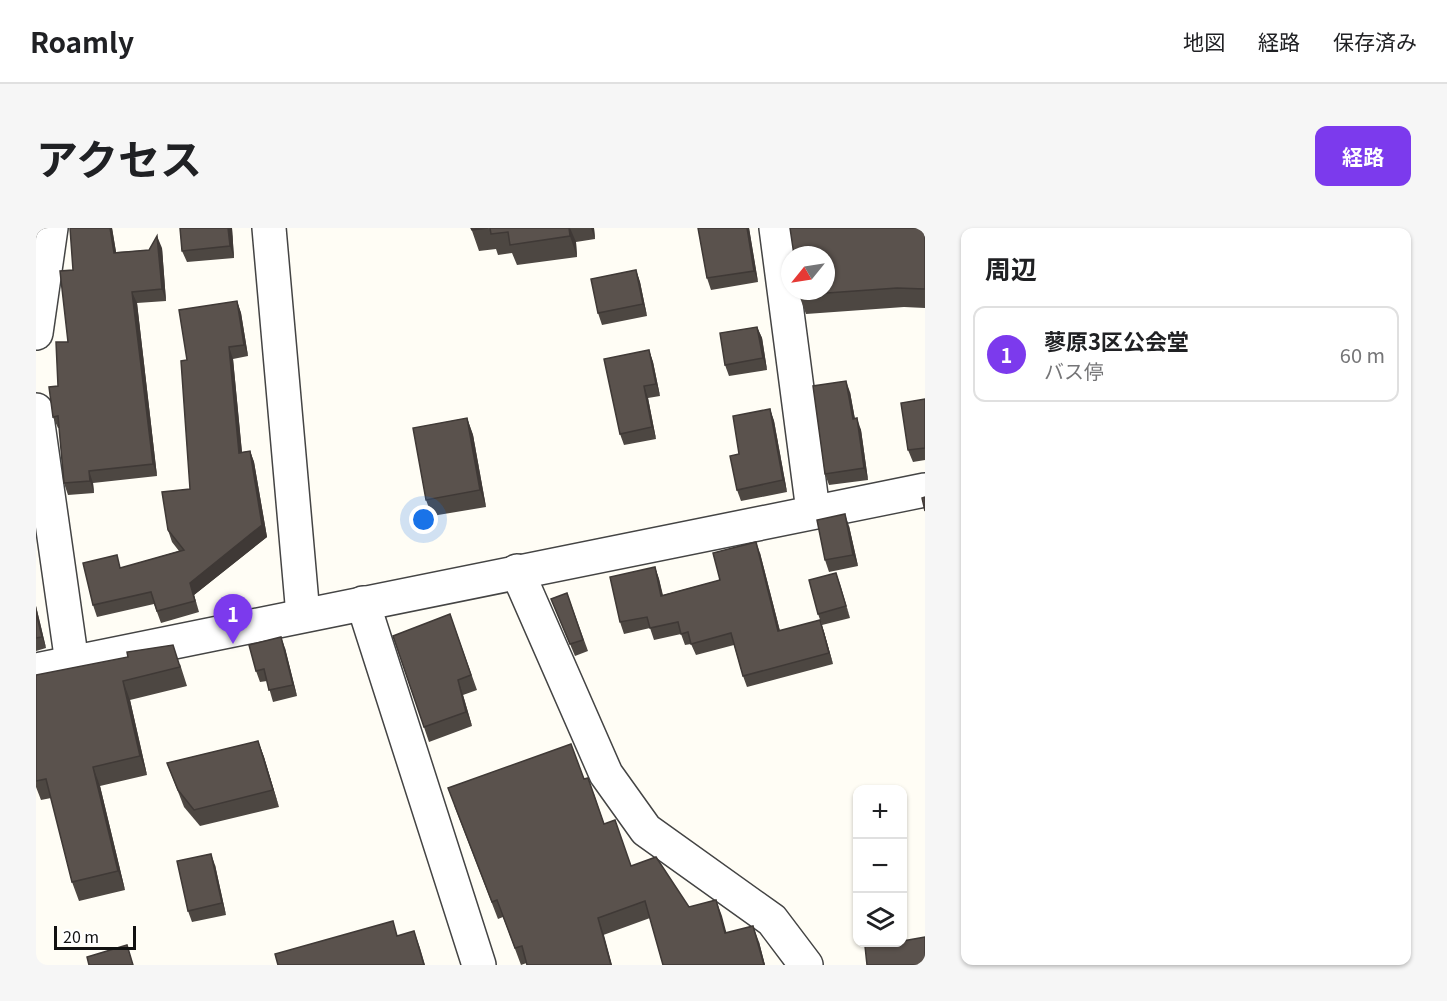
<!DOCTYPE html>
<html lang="ja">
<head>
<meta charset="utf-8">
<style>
	body { margin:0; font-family:Georgia,"Noto Sans JP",serif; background:#f6f6f6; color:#202124 }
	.controls { position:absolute; right:18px; bottom:18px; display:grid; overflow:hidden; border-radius:12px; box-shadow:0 2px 4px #0004 }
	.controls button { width:54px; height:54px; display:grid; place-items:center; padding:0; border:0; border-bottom:2px solid #e0e0e0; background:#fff; color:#202124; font:30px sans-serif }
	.compass { position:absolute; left:745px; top:18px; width:54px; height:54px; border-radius:50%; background:#fff; box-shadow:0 2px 4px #0004; rotate:240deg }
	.scale { position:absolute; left:18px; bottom:15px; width:82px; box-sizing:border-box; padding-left:6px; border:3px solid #111; border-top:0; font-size:16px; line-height:21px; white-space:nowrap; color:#111; -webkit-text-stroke:4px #fff; paint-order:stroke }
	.you { position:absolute; left:388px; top:292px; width:21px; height:21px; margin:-15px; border:4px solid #fff; border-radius:50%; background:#1a73e8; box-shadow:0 0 0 9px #1a73e833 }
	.badge { display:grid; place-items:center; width:39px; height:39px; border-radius:50%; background:#7c3aed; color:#fff; font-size:20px; font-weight:700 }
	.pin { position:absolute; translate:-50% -50px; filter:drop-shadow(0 2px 3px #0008) }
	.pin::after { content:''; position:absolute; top:32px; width:21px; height:18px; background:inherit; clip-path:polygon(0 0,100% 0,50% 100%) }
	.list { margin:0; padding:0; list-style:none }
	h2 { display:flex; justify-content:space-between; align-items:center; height:78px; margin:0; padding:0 24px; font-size:26px }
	h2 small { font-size:20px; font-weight:400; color:#757577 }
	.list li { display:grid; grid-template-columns:39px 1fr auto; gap:18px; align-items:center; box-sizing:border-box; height:96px; margin:0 12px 12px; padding:0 12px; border:2px solid #e0e0e0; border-radius:12px }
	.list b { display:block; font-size:22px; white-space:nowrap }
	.list p { margin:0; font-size:20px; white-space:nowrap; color:#757577 }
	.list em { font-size:20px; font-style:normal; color:#757577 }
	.icon { flex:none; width:33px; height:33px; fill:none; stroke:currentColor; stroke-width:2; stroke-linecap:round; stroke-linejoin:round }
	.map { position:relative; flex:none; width:889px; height:737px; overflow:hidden; border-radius:12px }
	header { display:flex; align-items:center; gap:36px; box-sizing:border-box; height:84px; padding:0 30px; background:#fff; border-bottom:2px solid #e0e0e0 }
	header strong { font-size:28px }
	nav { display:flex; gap:33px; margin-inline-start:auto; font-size:21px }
	.intro { display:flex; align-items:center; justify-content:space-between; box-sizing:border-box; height:144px; padding:0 36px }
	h1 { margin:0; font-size:42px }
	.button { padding:15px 27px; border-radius:12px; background:#7c3aed; color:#fff; font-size:21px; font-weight:700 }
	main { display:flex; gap:36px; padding:0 36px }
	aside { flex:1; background:#fff; border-radius:12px; box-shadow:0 2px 4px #0004 }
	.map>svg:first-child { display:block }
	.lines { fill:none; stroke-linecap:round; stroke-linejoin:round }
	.minor-casing { stroke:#444; stroke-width:36 }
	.minor { stroke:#fff; stroke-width:33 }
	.wall { fill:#4d4742 }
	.shaded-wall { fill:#3f3936 }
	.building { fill:#5a524d; stroke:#3f3936; stroke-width:1.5 }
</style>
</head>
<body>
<header>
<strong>Roamly</strong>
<nav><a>地図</a><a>経路</a><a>保存済み</a></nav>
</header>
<div class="intro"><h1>アクセス</h1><a class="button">経路</a></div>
<main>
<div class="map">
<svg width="889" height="737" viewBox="0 0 889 737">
	<rect width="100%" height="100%" fill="#fffdf5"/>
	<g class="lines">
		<g class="minor-casing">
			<g id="minor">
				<path d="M 233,0 L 267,387"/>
				<path d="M 740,0 L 777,283"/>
				<path d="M 0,105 L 15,0"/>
				<path d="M 0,182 L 36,435"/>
				<path d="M 481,343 L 570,546 L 610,602 L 736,692 L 770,737"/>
				<path d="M 327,375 L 443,737"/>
				<path d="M 0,442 L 889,262"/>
			</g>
		</g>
		<use href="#minor" class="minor"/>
	</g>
	<g class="wall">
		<path d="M 76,0 L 80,24 L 113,22 L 126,20 L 130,73 L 101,75 L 121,248 L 57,255 L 58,265 L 32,267 L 28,255 L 23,200 L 22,200 L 17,189 L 22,158 L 32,114 L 37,42 Z"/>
		<path d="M 144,0 L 196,0 L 198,30 L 151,34 L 146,23 Z"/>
		<path d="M 435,0 L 558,0 L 559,11 L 540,14 L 541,29 L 481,37 L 476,25 L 462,27 L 460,21 L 443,23 Z"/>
		<path d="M 662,0 L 713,0 L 722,54 L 675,62 L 671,50 Z"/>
		<path d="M 889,0 L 889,80 L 868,79 L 770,86 L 763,67 Z"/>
		<path d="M 600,42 L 604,54 L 611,88 L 566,97 L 562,85 Z"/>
		<path d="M 201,73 L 205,85 L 212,128 L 197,131 L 206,224 L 214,223 L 218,234 L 231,309 L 158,367 L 163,384 L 125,395 L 118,376 L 61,389 L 57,377 L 85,340 L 143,323 L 136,314 L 132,302 L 154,261 L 151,132 Z"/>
		<path d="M 721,99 L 726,110 L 731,142 L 693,148 L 689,137 Z"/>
		<path d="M 613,122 L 617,134 L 624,168 L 612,170 L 620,211 L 588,217 L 584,206 Z"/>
		<path d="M 814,164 L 819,191 L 825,202 L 832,252 L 793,257 L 789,246 Z"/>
		<path d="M 889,171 L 889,232 L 877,234 L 872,222 Z"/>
		<path d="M 734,181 L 738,193 L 751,264 L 705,273 L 701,262 L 703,226 Z"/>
		<path d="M 431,190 L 437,207 L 450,279 L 396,288 L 390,272 Z"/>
		<path d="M 813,298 L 822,338 L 793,344 L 789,332 Z"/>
		<path d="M 724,325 L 744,403 L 784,392 L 788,404 L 797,436 L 711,459 L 707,448 L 698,417 L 660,427 L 655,416 L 649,417 L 645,406 L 618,412 L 614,400 L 588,406 L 584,394 L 619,339 L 623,351 L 627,367 L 684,352 Z"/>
		<path d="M 800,345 L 814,390 L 786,397 L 782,386 Z"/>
		<path d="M 531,365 L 552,423 L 539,428 L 515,371 Z"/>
		<path d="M 0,378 L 10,420 L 0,423 Z"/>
		<path d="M 414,386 L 441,462 L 427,467 L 436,498 L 393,514 L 357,408 Z"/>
		<path d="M 249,420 L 261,468 L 237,474 L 231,453 L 224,454 L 220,443 Z"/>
		<path d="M 144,436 L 151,458 L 94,472 L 111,547 L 64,558 L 89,662 L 43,673 L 36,654 L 15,570 L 5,572 L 0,559 L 0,447 Z"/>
		<path d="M 222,513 L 228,529 L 243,579 L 164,598 L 148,579 L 131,535 Z"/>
		<path d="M 548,551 L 558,566 L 568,596 L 595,638 L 653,679 L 680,672 L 690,705 L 723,714 L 729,737 L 627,737 L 614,690 L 485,737 L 467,689 L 462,691 L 418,577 Z"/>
		<path d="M 179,637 L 190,687 L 156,694 L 152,683 Z"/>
	</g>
	<g class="shaded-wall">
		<path d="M 74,0 L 76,0 L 82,36 L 78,25 Z"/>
		<path d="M 192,0 L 196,0 L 198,30 L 194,18 Z"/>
		<path d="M 533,0 L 534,0 L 540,14 L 541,29 L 534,8 Z"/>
		<path d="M 555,0 L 558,0 L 559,11 Z"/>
		<path d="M 711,0 L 713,0 L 722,54 L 718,43 Z"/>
		<path d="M 121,8 L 126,20 L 130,73 L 126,61 Z"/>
		<path d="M 600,42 L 604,54 L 611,88 L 607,76 Z"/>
		<path d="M 96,64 L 101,75 L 121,248 L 117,236 Z"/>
		<path d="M 201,73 L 205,85 L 212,128 L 208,117 Z"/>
		<path d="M 721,99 L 726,110 L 731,142 L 727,130 Z"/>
		<path d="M 193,119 L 197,131 L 207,236 L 203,225 Z"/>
		<path d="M 613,122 L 617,134 L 624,168 L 620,156 Z"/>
		<path d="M 810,153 L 814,164 L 821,203 L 817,191 Z"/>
		<path d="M 608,158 L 612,170 L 620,211 L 616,199 Z"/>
		<path d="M 734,181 L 738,193 L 751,264 L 747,252 Z"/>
		<path d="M 431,190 L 437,207 L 450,279 L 444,262 Z"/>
		<path d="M 821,190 L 825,202 L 832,252 L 828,240 Z"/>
		<path d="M 214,223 L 218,234 L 231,309 L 158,367 L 163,384 L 154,355 Z"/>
		<path d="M 53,243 L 57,255 L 58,265 L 54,253 Z"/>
		<path d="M 809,286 L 813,298 L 822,338 L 817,327 Z"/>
		<path d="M 720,314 L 724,325 L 747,415 L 742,403 Z"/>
		<path d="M 619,339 L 623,351 L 629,379 L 625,368 Z"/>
		<path d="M 800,345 L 804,356 L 814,390 L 810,378 Z"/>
		<path d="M 0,378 L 10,420 L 6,409 L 0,384 Z"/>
		<path d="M 784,392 L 788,404 L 797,436 L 793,425 Z"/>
		<path d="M 245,409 L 249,420 L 261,468 L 257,457 Z"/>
		<path d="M 422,452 L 427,467 L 436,498 L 430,484 Z"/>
		<path d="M 87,453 L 94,472 L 111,547 L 104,528 Z"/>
		<path d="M 222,513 L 228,529 L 243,579 L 237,562 Z"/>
		<path d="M 57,539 L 64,558 L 89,662 L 82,643 Z"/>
		<path d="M 175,626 L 179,637 L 190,687 L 186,675 Z"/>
		<path d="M 680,672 L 686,688 L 695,722 L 689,705 Z"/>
		<path d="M 562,690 L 568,707 L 576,737 L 575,737 Z"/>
		<path d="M 717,698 L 723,714 L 729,737 L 728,737 Z"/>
		<path d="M 378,703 L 384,720 L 389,737 L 388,737 Z"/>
	</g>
	<g class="building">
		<path d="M 34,0 L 74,0 L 78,25 L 113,22 L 121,8 L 126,61 L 96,64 L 117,236 L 53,243 L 54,253 L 28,255 L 22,188 L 17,189 L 13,159 L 22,158 L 20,114 L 32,114 L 24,43 L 37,42 Z"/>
		<path d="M 144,0 L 192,0 L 194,18 L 146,23 Z"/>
		<path d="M 435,0 L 452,0 L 436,2 Z"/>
		<path d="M 454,0 L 533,0 L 534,8 L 474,17 L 472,4 L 455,6 Z"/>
		<path d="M 662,0 L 711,0 L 718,43 L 671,50 Z"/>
		<path d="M 754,0 L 889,0 L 889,61 L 861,60 L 763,67 L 763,63 L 790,63 L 790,27 L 758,27 Z"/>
		<path d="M 600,42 L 607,76 L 562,85 L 555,51 Z"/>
		<path d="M 201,73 L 208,117 L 193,119 L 203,225 L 214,223 L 226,297 L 154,355 L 159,373 L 121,383 L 115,364 L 57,377 L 47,335 L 81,327 L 84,340 L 148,322 L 132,302 L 126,264 L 154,261 L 145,133 L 151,132 L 143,82 Z"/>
		<path d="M 721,99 L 727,130 L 689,137 L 684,105 Z"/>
		<path d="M 613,122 L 620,156 L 608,158 L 616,199 L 584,206 L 568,131 Z"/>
		<path d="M 810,153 L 817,191 L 821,190 L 828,240 L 789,246 L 777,158 Z"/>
		<path d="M 889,171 L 889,220 L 872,222 L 865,175 Z"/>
		<path d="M 734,181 L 747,252 L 701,262 L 694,228 L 703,226 L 697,188 Z"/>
		<path d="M 431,190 L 444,262 L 390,272 L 377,200 Z"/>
		<path d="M 889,269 L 889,283 L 886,270 Z"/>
		<path d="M 809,286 L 817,327 L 789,332 L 781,292 Z"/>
		<path d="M 720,314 L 742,403 L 784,392 L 793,425 L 707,448 L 695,405 L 655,416 L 652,404 L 645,406 L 642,394 L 614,400 L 611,389 L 584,394 L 574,349 L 619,339 L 625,368 L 684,352 L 677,325 Z"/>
		<path d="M 800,345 L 810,378 L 782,386 L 773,352 Z"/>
		<path d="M 531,365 L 547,412 L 534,416 L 515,371 Z"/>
		<path d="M 0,384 L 6,409 L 0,410 Z"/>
		<path d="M 414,386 L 435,447 L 422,452 L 430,484 L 388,499 L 357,408 Z"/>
		<path d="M 245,409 L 257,457 L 233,462 L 228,441 L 220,443 L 213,417 Z"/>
		<path d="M 137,417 L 144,439 L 87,453 L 104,528 L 57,539 L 82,643 L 36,654 L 10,551 L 0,553 L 0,447 L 92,429 L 91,424 Z"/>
		<path d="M 222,513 L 237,562 L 158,582 L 142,562 L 131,535 Z"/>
		<path d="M 535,516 L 548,551 L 552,550 L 568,596 L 579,592 L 595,638 L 620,629 L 653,679 L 680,672 L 689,705 L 717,698 L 728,737 L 627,737 L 609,673 L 562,690 L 575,737 L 491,737 L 486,718 L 479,720 L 461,672 L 456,674 L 412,560 Z"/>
		<path d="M 175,626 L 186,675 L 152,683 L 141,633 Z"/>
		<path d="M 357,693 L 361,708 L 378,703 L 388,737 L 242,737 L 239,726 Z"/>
		<path d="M 889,709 L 889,737 L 831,737 L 829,718 L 853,714 L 867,714 L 867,713 Z"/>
		<path d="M 91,717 L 97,737 L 53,737 L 51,729 Z"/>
	</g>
</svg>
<div class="controls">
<button>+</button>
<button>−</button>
<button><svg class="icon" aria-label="layers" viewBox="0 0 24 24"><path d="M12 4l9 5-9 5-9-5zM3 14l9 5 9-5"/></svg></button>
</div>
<svg class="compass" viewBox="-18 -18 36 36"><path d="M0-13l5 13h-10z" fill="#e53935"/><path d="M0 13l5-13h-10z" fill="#757577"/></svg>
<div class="scale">20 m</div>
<div class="you"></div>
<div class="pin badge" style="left:197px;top:416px">1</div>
</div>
<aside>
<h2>周辺<small></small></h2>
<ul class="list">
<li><span class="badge">1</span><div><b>蓼原3区公会堂</b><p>バス停</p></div><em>60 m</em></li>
</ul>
</aside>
</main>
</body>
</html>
